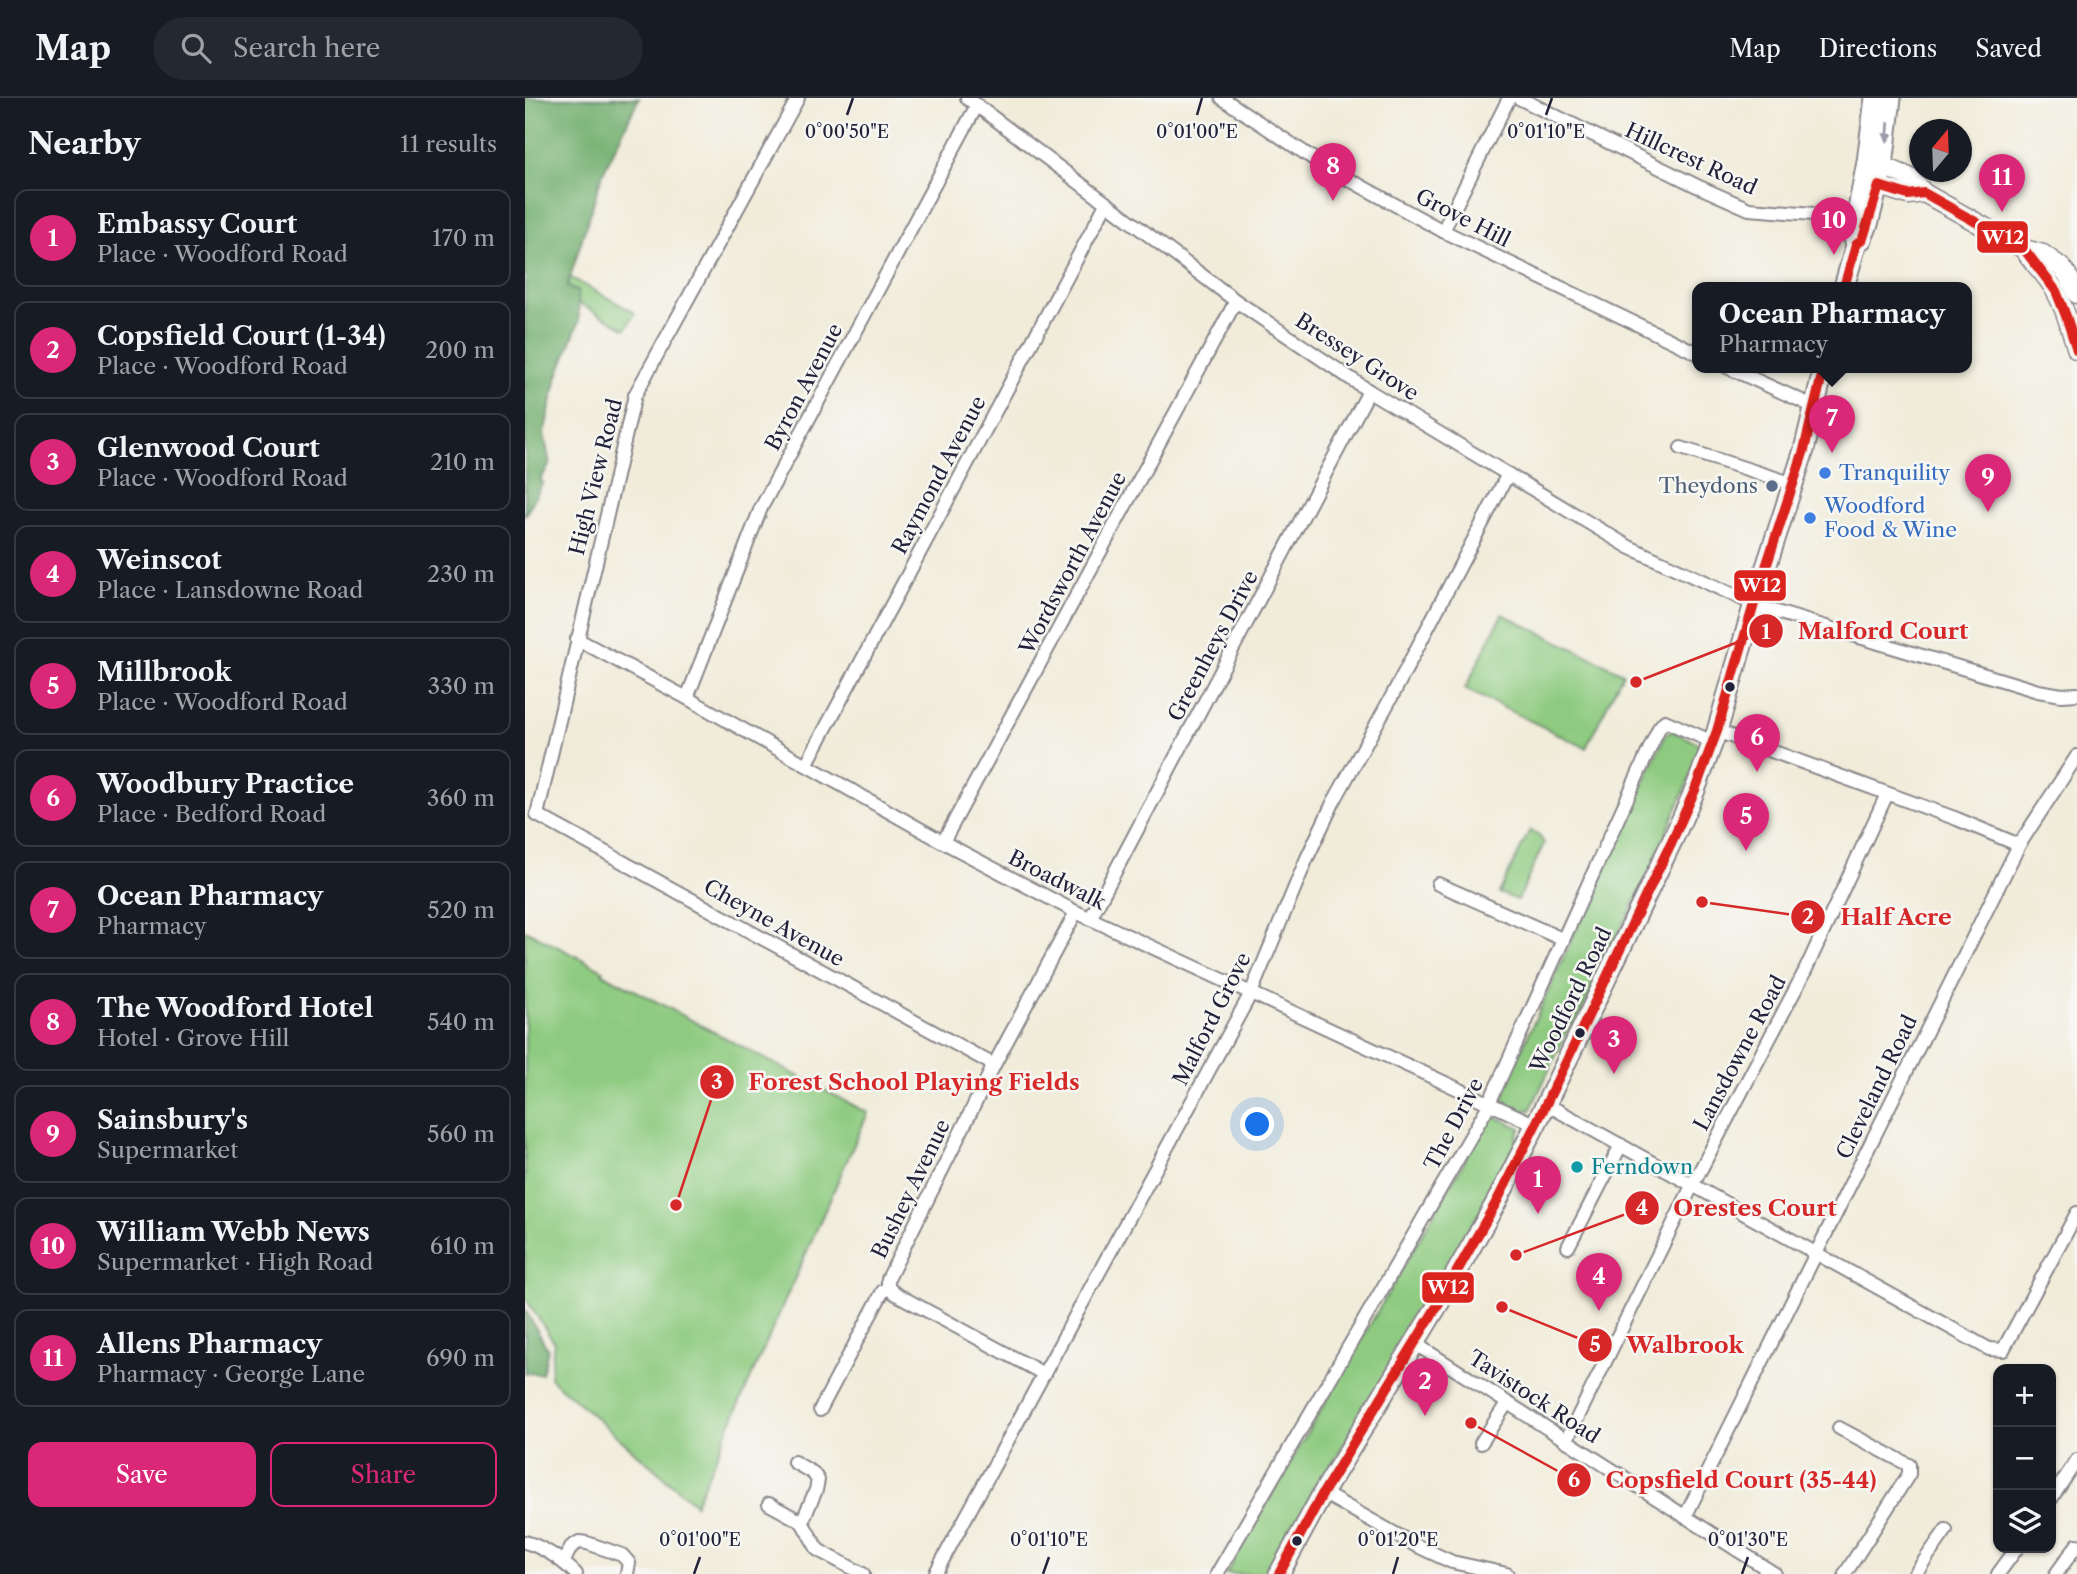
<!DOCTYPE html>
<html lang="en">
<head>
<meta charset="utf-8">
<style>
	body { margin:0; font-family:"Libre Caslon Text",serif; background:#242831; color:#f1f3f6 }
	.controls { position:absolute; right:21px; bottom:21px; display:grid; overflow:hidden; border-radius:14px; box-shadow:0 2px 5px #0004 }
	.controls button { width:63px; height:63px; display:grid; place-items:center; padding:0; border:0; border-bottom:2px solid #363941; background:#171b24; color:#f1f3f6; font:35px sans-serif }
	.compass { position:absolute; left:1384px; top:21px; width:63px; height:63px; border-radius:50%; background:#171b24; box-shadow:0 2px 5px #0004; rotate:19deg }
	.you { position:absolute; left:733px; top:1027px; width:24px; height:24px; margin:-18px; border:5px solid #fff; border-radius:50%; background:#1a73e8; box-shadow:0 0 0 10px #1a73e833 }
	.badge { display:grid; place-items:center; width:46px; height:46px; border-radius:50%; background:#db2777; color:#fff; font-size:23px; font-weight:700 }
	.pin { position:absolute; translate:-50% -58px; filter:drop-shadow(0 2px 4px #0008) }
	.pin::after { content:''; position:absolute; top:37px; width:24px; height:21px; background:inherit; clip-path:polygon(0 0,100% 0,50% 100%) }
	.popup { position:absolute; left:1167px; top:184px; width:280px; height:91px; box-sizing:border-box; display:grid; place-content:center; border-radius:14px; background:#171b24; filter:drop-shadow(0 2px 5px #0005); font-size:23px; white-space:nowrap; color:#9ea1a6 }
	.popup b { font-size:26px; color:#f1f3f6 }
	.popup::after { content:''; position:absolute; left:50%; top:100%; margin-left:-14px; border:14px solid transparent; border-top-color:#171b24 }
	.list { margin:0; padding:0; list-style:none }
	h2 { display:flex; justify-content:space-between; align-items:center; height:91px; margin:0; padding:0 28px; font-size:30px }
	h2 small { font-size:23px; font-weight:400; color:#9ea1a6 }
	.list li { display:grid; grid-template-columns:46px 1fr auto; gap:21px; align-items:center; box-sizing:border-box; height:98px; margin:0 14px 14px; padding:0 14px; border:2px solid #363941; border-radius:14px }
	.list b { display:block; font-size:26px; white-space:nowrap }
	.list p { margin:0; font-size:23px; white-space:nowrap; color:#9ea1a6 }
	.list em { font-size:23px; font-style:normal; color:#9ea1a6 }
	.actions { display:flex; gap:14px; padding:21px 28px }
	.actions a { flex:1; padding:16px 0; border:2px solid #db2777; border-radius:14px; text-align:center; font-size:24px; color:#db2777 }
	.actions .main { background:#db2777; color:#fff }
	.icon { flex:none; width:38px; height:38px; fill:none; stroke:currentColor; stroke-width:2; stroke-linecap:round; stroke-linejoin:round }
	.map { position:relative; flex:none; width:1552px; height:1476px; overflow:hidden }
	header { display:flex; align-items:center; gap:42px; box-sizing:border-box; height:98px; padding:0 35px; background:#171b24; border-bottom:2px solid #363941 }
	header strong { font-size:33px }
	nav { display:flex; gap:38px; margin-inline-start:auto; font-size:24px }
	.search { width:490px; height:63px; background:#242831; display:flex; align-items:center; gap:18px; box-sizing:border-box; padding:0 24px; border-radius:38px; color:#9ea1a6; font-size:26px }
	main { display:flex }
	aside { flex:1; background:#171b24 }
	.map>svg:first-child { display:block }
	.green { fill:#8ecb80; stroke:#58765e; stroke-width:2 }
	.forest { fill:#72af6e; stroke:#4a6854; stroke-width:2 }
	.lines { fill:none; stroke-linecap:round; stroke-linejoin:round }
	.minor-casing { stroke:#8a878a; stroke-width:16 }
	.secondary-casing { stroke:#8a878a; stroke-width:21 }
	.primary-casing { stroke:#8a878a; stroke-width:23 }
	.minor { stroke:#fff; stroke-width:12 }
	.secondary { stroke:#fff; stroke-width:18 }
	.primary { stroke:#fff; stroke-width:19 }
	.bus-1-casing { stroke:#f6f6f2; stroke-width:16 }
	.bus-1 { stroke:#dc241f; stroke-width:10 }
	.oneway { fill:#9c9ca7 }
	.ticks { fill:none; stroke:#22223b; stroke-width:2.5 }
	.shop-dot { fill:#3f7fe0; stroke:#f6f6f2; stroke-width:2.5 }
	.service-dot { fill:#5c6f8a; stroke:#f6f6f2; stroke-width:2.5 }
	.bus-dot { fill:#22223b; stroke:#f6f6f2; stroke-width:2.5 }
	.culture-dot { fill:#0f9aa8; stroke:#f6f6f2; stroke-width:2.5 }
	.labels { text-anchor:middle; stroke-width:5; stroke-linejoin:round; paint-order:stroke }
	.street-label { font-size:21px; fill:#22223b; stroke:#f6f6f2 }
	.shop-label { font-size:21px; fill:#366cbe; stroke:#f6f6f2; text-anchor:start }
	.service-label { font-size:21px; fill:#4e5e75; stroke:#f6f6f2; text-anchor:end }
	.culture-label { font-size:21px; fill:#0d838f; stroke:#f6f6f2; text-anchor:start }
	.ticks-label { font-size:18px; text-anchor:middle; fill:#22223b; stroke:#f6f6f2; stroke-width:5; stroke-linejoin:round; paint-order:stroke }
	.leader { fill:none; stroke:#d62828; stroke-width:2.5 }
	.callout-dot { fill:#d62828; stroke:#f6f6f2; stroke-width:2.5 }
	.mark-label { font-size:21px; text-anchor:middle; font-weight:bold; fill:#fff }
	.callout-label { font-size:23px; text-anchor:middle; font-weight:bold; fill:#d62828; stroke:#f6f6f2; stroke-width:5; stroke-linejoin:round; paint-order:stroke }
	.line-badge { stroke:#f6f6f2; stroke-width:2.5 }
	.badge-label { font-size:19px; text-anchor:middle; font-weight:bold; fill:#fff }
</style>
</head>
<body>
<header>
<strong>Map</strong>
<div class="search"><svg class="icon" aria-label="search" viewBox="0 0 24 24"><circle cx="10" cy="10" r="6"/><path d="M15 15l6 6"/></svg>Search here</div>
<nav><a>Map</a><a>Directions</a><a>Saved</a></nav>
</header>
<main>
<aside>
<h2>Nearby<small>11 results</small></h2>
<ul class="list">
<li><span class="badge">1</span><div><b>Embassy Court</b><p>Place · Woodford Road</p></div><em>170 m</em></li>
<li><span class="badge">2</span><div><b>Copsfield Court (1-34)</b><p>Place · Woodford Road</p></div><em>200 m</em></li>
<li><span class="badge">3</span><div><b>Glenwood Court</b><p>Place · Woodford Road</p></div><em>210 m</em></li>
<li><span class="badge">4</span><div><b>Weinscot</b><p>Place · Lansdowne Road</p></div><em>230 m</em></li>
<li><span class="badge">5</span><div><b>Millbrook</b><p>Place · Woodford Road</p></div><em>330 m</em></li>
<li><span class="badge">6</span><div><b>Woodbury Practice</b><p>Place · Bedford Road</p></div><em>360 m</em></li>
<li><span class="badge">7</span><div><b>Ocean Pharmacy</b><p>Pharmacy</p></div><em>520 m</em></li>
<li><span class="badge">8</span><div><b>The Woodford Hotel</b><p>Hotel · Grove Hill</p></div><em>540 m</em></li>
<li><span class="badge">9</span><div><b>Sainsbury's</b><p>Supermarket</p></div><em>560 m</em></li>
<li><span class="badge">10</span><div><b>William Webb News</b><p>Supermarket · High Road</p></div><em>610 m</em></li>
<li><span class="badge">11</span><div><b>Allens Pharmacy</b><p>Pharmacy · George Lane</p></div><em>690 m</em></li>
</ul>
<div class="actions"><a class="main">Save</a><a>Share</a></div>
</aside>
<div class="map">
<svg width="1552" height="1476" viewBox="0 0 1552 1476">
	<rect width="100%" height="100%" fill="#f6f6f2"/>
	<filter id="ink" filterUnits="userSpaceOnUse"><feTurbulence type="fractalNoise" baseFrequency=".0143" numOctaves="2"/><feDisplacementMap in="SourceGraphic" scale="14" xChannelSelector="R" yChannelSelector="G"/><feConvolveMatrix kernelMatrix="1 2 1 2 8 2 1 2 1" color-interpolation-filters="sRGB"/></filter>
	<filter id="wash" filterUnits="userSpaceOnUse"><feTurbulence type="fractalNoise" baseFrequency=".00686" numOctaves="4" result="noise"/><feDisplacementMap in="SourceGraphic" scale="28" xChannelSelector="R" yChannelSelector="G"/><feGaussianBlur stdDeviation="1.57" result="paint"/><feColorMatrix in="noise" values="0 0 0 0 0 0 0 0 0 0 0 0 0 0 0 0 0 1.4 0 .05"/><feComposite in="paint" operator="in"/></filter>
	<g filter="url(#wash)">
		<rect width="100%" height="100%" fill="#f1ecda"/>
		<g class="green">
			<path d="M 45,179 L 110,215 L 101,231 L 53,205 L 53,194 L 42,189 Z"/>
			<path d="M 977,516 L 1098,575 L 1061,650 L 940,591 Z"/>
			<path d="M 1147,633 L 1175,646 L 1177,652 L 1121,781 L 1050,926 L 1046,925 L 1005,1013 L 1001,1011 L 1000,1014 L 977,1004 L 975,1000 L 976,996 L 1141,636 Z"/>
			<path d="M 1005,732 L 1015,739 L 1019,745 L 993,802 L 974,795 Z"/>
			<path d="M 0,832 L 78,872 L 77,875 L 343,1015 L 170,1406 L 25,1280 L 29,1244 L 0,1200 Z"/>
			<path d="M 966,1017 L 996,1030 L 991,1040 L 994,1042 L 938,1147 L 767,1433 L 763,1432 L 742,1476 L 701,1476 Z"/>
		</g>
		<g class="forest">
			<path d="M 0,0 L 114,0 L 77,77 L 42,189 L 53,194 L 54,223 L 31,283 L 19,336 L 25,366 L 15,382 L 18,384 L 0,418 Z"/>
			<path d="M 0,1211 L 23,1252 L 17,1276 L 0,1275 Z"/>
		</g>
	</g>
	<g filter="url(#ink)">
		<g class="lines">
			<g class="minor-casing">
				<g id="minor">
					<path d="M 273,0 L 110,297 L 12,717 L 469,967"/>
					<path d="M 442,0 L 711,203 L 844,293 L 1104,449 L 1235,509 L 1513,593 L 1537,597 L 1552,596"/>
					<path d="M 697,0 L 801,69 L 918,133 L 1172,255"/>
					<path d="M 994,0 L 1172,88 L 1224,111 L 1302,117 L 1331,121"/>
					<path d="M 918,133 L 984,0"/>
					<path d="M 1202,269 L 1290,309"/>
					<path d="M 1156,350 L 1269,386"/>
					<path d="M 52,541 L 162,600 L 418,744 L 551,814 L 1011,1027"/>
					<path d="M 162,600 L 236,410 L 452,7"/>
					<path d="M 1192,633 L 1432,721 L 1494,747"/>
					<path d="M 281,667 L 581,106"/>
					<path d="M 418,744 L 711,203"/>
					<path d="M 913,786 L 1037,841"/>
					<path d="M 565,821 L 844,293"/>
					<path d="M 1021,1006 L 1464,1251 L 1478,1252 L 1552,1115"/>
					<path d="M 1043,1149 L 1096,1047"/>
					<path d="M 889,1245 L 1250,1476"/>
					<path d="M 519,1276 L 371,1196 L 363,1190 L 363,1181 L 469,967 L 551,814"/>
					<path d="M 295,1312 L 358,1193 L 363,1190"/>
					<path d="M 1314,1330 L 1384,1367 L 1384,1376 L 1320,1476"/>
					<path d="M 1041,1343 L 1167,1088 L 1280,873 L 1362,696"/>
					<path d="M 956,1345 L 982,1305"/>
					<path d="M 269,1364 L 288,1375 L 293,1382 L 291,1392 L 277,1424 L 293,1452 L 338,1476"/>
					<path d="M 798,1395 L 890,1447 L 927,1464 L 982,1476"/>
					<path d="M 1526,1401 L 1552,1362"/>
					<path d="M 244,1406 L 277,1424"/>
					<path d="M 1160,1419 L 1494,747 L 1552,658"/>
					<path d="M 0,1444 C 21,1450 36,1461 51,1476"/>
					<path d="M 39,1463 L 46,1449 L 54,1444 L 62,1445 L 97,1457 L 104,1465 L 102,1476"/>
					<path d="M 410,1476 L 726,895 L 782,760 L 808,705 L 867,598 L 983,376"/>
					<path d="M 692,1476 L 961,1012 L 1134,630 L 1140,623 L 1188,644"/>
					<path d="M 1390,1476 L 1421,1432"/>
					<path d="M 1473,1476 L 1492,1450"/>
					<path d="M 1531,1476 L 1552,1447"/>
				</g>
			</g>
			<g class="secondary-casing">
				<g id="secondary">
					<path d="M 1345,65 L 1358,68 L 1384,79 L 1399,95 L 1499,151 L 1518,156 L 1535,168 L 1542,176 L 1552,196"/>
					<path d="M 1341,84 L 1383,97 L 1399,95"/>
					<path d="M 1499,151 C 1507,164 1518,174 1526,186 C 1539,205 1545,230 1552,252"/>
				</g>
			</g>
			<g class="primary-casing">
				<g id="primary">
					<path d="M 1337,141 L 1343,126 L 1358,68 L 1366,0"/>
					<path d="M 1319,189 L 1331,147 L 1328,137 L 1342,64 L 1350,0"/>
					<path d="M 754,1476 L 798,1395 L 914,1205 L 972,1103 L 1021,1006 L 1147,743 L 1170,692 L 1192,633 L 1229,506 L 1279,352 L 1299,269"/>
				</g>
			</g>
			<use href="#minor" class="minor"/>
			<use href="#secondary" class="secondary"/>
			<use href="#primary" class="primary"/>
			<g class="bus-1-casing">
				<g id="bus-1">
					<path d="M 1319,189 L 1331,147 L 1338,140 L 1354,88 L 1383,97 L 1399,95 L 1499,151 L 1531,193 L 1541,218 L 1552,252"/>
					<path d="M 754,1476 L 798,1395 L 914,1205 L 972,1103 L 1021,1006 L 1147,743 L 1170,692 L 1192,633 L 1229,506 L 1279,352 L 1299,269"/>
				</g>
			</g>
			<use href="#bus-1" class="bus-1"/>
		</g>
		<defs><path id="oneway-solid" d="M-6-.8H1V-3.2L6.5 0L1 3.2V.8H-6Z" transform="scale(1.75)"/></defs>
		<use class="oneway" href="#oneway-solid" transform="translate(1363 34) rotate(95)"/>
	</g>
	<path class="ticks" d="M 322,17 L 328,0M 672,17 L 677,0M 1021,17 L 1027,0M 169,1476 L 175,1459M 518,1476 L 524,1459M 868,1476 L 873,1459M 1217,1476 L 1223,1459"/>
	<g class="shop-dot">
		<circle cx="1300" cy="375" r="7"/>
		<circle cx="1285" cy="420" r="7"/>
	</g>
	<circle class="service-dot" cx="1247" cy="388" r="7"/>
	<g class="bus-dot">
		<circle cx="1205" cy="589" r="6"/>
		<circle cx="1055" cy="935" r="6"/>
		<circle cx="772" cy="1443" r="6"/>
	</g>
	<circle class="culture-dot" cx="1052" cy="1069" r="7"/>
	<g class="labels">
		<g class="street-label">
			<text transform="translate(1166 61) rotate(25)" y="7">Hillcrest Road</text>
			<text transform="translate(938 120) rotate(27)" y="7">Grove Hill</text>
			<text transform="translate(832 259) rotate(33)" y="7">Bressey Grove</text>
			<text transform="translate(279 289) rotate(-62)" y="7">Byron Avenue</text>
			<text transform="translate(414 377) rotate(-62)" y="7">Raymond Avenue</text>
			<text transform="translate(71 379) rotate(-76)" y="7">High View Road</text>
			<text transform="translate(548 465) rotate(-62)" y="7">Wordsworth Avenue</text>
			<text transform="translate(688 548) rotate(-62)" y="7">Greenheys Drive</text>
			<text transform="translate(532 782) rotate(27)" y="7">Broadwalk</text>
			<text transform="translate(249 825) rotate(29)" y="7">Cheyne Avenue</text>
			<text transform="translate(1046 902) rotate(-64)" y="7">Woodford Road</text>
			<text transform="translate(687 921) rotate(-63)" y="7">Malford Grove</text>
			<text transform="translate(1215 955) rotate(-62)" y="7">Lansdowne Road</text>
			<text transform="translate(1352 989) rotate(-64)" y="7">Cleveland Road</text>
			<text transform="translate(929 1026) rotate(-62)" y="7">The Drive</text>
			<text transform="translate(386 1091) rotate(-64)" y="7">Bushey Avenue</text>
			<text transform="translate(1009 1299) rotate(33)" y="7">Tavistock Road</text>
		</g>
		<g class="shop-label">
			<text x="1314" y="382">Tranquility</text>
			<text x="1299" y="415">Woodford<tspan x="1299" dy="24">Food &amp; Wine</tspan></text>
		</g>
		<g class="service-label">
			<text x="1233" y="395">Theydons</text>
		</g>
		<g class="culture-label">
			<text x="1066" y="1076">Ferndown</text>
		</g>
	</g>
	<g class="ticks-label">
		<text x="322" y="40">0°00'50"E</text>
		<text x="672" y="40">0°01'00"E</text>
		<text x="1021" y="40">0°01'10"E</text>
		<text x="175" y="1448">0°01'00"E</text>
		<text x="524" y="1448">0°01'10"E</text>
		<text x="873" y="1448">0°01'20"E</text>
		<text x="1223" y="1448">0°01'30"E</text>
	</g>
	<path class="leader" d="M1111 584L1241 533M1177 804L1283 819M151 1107L192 984M991 1157L1117 1110M977 1209L1070 1247M946 1325L1049 1382"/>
	<g class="callout-dot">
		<circle cx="1111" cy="584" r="7"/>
		<circle cx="1177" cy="804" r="7"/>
		<circle cx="151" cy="1107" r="7"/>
		<circle cx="991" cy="1157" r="7"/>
		<circle cx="977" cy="1209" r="7"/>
		<circle cx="946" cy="1325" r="7"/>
		<circle cx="1241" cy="533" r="18"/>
		<circle cx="1283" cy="819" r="18"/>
		<circle cx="192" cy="984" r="18"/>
		<circle cx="1117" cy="1110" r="18"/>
		<circle cx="1070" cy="1247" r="18"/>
		<circle cx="1049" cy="1382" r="18"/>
	</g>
	<g class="mark-label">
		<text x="1241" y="541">1</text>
		<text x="1283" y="826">2</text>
		<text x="192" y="991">3</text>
		<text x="1117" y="1117">4</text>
		<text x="1070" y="1254">5</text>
		<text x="1049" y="1389">6</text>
	</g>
	<g class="callout-label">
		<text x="1358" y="541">Malford Court</text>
		<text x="1371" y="827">Half Acre</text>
		<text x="389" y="992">Forest School Playing Fields</text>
		<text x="1230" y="1118">Orestes Court</text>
		<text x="1160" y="1255">Walbrook</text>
		<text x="1216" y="1390">Copsfield Court (35-44)</text>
	</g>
	<g class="line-badge">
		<rect x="1451" y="122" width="53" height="34" rx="7" fill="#dc241f"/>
		<rect x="1208" y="471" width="54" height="33" rx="7" fill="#dc241f"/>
		<rect x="896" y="1173" width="54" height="33" rx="7" fill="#dc241f"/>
	</g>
	<g class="badge-label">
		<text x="1478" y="146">W12</text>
		<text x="1235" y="494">W12</text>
		<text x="923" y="1196">W12</text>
	</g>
</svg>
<div class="controls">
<button>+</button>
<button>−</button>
<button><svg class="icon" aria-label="layers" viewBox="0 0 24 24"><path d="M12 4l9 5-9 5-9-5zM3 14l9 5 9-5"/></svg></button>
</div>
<svg class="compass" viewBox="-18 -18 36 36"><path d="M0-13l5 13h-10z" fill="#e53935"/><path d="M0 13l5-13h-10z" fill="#9ea1a6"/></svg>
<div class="you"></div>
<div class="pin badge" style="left:1013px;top:1116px">1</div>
<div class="pin badge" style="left:900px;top:1318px">2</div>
<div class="pin badge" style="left:1089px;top:976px">3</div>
<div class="pin badge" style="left:1074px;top:1213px">4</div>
<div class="pin badge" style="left:1221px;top:753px">5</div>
<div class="pin badge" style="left:1232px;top:674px">6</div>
<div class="pin badge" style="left:1307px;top:355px">7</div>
<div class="popup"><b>Ocean Pharmacy</b>Pharmacy</div>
<div class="pin badge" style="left:808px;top:103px">8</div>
<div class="pin badge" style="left:1463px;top:414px">9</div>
<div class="pin badge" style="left:1309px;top:157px">10</div>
<div class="pin badge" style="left:1477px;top:114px">11</div>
</div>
</main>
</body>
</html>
